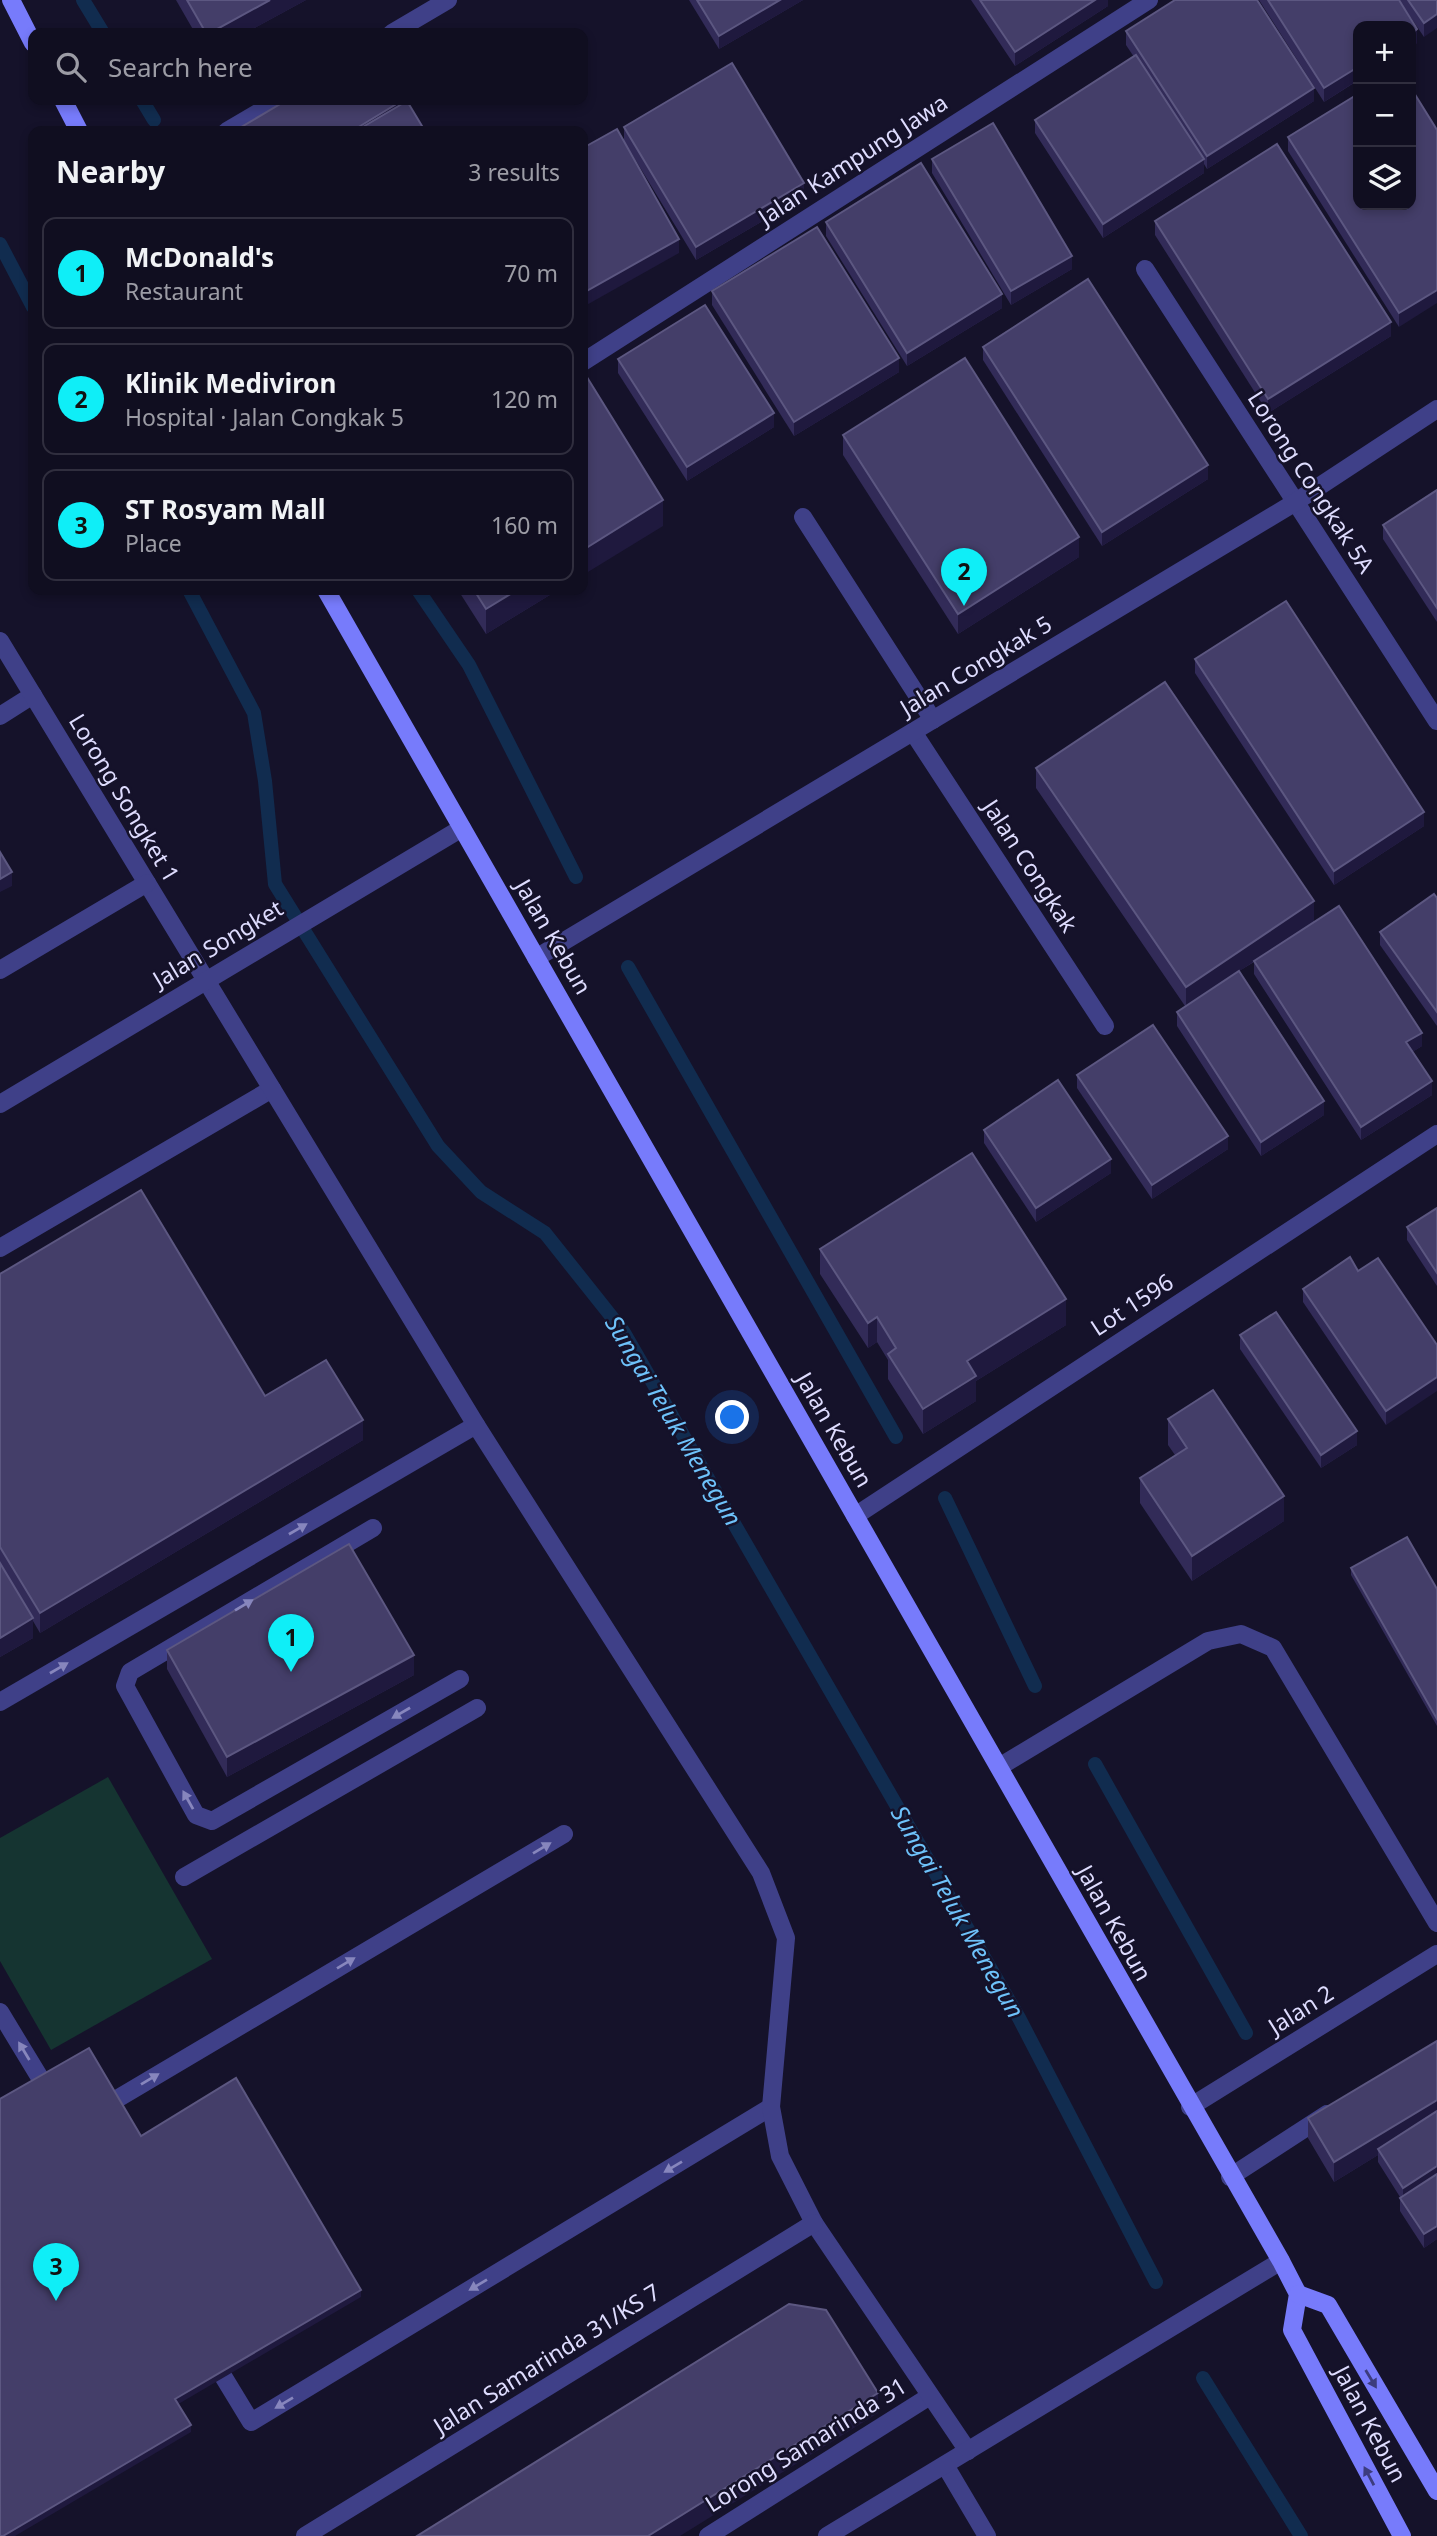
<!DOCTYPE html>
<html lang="en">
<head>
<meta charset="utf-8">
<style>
	body { margin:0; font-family:"Noto Sans",sans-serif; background:#1e1c2d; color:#f1f3f6 }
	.controls { position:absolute; right:21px; top:21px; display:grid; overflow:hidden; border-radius:14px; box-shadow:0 4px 10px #0003 }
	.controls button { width:63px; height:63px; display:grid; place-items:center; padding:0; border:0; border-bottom:2px solid #302e3e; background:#100e20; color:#f1f3f6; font:35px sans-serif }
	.you { position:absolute; left:733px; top:1418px; width:24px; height:24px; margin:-18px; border:5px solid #fff; border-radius:50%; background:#1a73e8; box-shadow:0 0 0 10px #1a73e833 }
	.badge { display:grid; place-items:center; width:46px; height:46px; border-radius:50%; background:#0feef7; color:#111; font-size:23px; font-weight:700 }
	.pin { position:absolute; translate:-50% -58px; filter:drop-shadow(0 2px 4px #0008) }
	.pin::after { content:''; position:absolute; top:37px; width:24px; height:21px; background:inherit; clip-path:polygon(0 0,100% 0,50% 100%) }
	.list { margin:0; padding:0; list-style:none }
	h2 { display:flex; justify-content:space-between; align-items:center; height:91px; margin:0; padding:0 28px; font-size:30px }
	h2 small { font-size:23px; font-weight:400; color:#9c9ca5 }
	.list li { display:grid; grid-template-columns:46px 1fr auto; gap:21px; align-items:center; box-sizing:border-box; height:112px; margin:0 14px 14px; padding:0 14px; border:2px solid #302e3e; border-radius:14px }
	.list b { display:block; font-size:26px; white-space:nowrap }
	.list p { margin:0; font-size:23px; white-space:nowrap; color:#9c9ca5 }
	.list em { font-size:23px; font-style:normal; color:#9c9ca5 }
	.icon { flex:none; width:38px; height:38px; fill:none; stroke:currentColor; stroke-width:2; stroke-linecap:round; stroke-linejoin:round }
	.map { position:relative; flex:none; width:1437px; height:2536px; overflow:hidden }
	.search { position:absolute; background:#100e20; box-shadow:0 4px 10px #0003; left:28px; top:28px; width:560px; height:77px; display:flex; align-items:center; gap:18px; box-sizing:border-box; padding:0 24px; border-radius:14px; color:#9c9ca5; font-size:26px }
	.panel { position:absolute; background:#100e20; box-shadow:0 4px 10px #0003; left:28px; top:126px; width:560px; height:469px; border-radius:14px }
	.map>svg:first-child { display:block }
	.green { fill:#153431 }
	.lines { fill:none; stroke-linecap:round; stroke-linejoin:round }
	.stream { stroke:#112c4f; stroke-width:14 }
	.service { stroke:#3f4088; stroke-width:18 }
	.minor { stroke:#3f4088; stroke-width:18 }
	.secondary { stroke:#777bfb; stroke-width:18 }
	.wall { fill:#322b58 }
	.shaded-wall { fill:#1f193e }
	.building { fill:#443e69; stroke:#5c5781; stroke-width:2 }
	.oneway { fill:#8786bd }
	.oneway2 { fill:#3c3c7e }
	.labels { text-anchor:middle; stroke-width:5; stroke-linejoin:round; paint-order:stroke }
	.street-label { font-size:23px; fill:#dedcfe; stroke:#15122a }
	.water-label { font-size:24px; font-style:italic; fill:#6ec2fa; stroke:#15122a }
</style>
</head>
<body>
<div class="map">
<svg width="1437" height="2536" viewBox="0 0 1437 2536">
	<rect width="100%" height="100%" fill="#15122a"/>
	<path class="green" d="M 108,1777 L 212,1959 L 51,2050 L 0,1961 L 0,1838 Z"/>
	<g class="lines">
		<g class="stream">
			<path d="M 83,0 L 103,33"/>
			<path d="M 142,100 L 154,120"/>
			<path d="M 0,244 L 33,307"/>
			<path d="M 189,590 L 254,713 L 265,781 L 275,884 L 438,1146 L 481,1192 L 545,1233 L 623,1331 L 1019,2018 L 1156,2282"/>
			<path d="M 418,590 L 469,665 L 576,877"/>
			<path d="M 628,967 L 896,1437"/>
			<path d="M 945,1498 L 1035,1686"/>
			<path d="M 1095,1764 L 1246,2033"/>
			<path d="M 1203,2378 L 1301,2536"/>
		</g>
		<g class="service">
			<path d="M 0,716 L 33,695"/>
			<path d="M 0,1248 L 272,1089"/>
			<path d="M 373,1528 L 130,1672 L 125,1686 L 196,1815 L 212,1821 L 460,1679"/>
			<path d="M 0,1702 L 476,1425"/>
			<path d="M 999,1767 L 1208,1641 L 1241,1634 L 1273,1648 L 1437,1923"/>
			<path d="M 184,1877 L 477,1708"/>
			<path d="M 0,2012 L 51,2096"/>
			<path d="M 100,2109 L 564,1834"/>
			<path d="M 1230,2177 L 1327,2114"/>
			<path d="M 212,2358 L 251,2422 L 771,2107"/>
			<path d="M 945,2465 L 987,2536"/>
			<path d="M 708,2536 L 930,2396"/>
		</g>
		<g class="minor">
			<path d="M 392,33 L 448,0"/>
			<path d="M 227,131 L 280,100"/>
			<path d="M 1145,269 L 1437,721"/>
			<path d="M 583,362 L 1149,0"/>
			<path d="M 803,517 L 933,720"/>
			<path d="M 0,641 L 476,1425 L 761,1873 L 786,1938 L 771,2107 L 780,2156 L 814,2223 L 968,2451"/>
			<path d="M 913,732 L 1105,1026"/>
			<path d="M 536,958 L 1294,503 L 1437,409"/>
			<path d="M 0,970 L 147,883"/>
			<path d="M 0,1104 L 462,828"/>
			<path d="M 855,1516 L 1437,1134"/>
			<path d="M 1190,2107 L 1437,1954"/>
			<path d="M 305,2536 L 814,2223"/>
			<path d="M 827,2536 L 1281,2261"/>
		</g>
		<g class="secondary">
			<path d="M 11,0 L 33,43"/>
			<path d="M 63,100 L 79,131"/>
			<path d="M 326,590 L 1281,2261 L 1298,2294 L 1292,2330 L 1402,2536"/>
			<path d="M 1298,2294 L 1328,2305 L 1437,2491"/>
		</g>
	</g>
	<g class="wall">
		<path d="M 176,0 L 306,0 L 245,33 L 195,33 Z"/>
		<path d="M 689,0 L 803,0 L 719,49 Z"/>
		<path d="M 971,0 L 1108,0 L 1108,6 L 1015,66 Z"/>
		<path d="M 1259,0 L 1399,0 L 1417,43 L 1324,102 Z"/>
		<path d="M 1399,0 L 1437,0 L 1424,37 Z"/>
		<path d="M 1126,31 L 1314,101 L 1207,169 L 1204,164 L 1204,173 L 1103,238 L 1035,133 L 1035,120 L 1134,57 L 1126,45 Z"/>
		<path d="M 624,127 L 804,197 L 696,260 L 624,141 Z"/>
		<path d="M 1288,137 L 1411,205 L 1399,327 L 1288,151 Z"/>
		<path d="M 932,159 L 1072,269 L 1011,305 L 932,173 Z"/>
		<path d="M 1155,221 L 1391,336 L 1268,413 L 1155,235 Z"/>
		<path d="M 826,222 L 1002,308 L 907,366 L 826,236 Z"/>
		<path d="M 712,291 L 899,372 L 794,436 L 712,305 Z"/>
		<path d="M 983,347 L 1208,479 L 1102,546 L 983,360 Z"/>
		<path d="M 618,359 L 774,427 L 687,481 L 618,373 Z"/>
		<path d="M 843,435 L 1079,557 L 958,634 L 843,455 Z"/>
		<path d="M 1437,490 L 1437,622 L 1383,539 L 1383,525 Z"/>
		<path d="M 458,590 L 558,590 L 486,634 Z"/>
		<path d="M 1195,659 L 1424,826 L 1334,885 L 1195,673 Z"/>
		<path d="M 1036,768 L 1314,921 L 1290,937 L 1422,1046 L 1412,1052 L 1432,1095 L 1361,1140 L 1254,974 L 1254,962 L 1239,971 L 1324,1115 L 1261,1156 L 1177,1026 L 1177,1012 L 1185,1006 L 1036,788 Z"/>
		<path d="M 1437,898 L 1437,1026 L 1380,945 L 1380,932 Z"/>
		<path d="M 1077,1075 L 1228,1149 L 1152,1199 L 1077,1088 Z"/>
		<path d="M 984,1130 L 1111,1173 L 1036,1222 L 984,1143 Z"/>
		<path d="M 1437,1208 L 1437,1286 L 1407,1240 L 1407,1227 Z"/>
		<path d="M 820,1249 L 1066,1325 L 976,1381 L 976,1401 L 923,1434 L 888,1379 L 888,1360 L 877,1342 L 868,1348 L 820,1274 Z"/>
		<path d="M 1358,1271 L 1437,1345 L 1386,1425 L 1303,1302 L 1303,1289 Z"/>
		<path d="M 0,1274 L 265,1396 L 363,1440 L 40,1633 L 33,1621 L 33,1638 L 0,1657 Z"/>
		<path d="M 1240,1335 L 1357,1445 L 1321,1468 L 1240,1349 Z"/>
		<path d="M 1168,1419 L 1284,1521 L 1192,1581 L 1140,1503 L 1140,1478 L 1175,1455 L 1168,1445 Z"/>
		<path d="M 1351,1568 L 1437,1589 L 1437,1726 L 1351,1575 Z"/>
		<path d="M 167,1650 L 414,1675 L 227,1777 L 167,1669 Z"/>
		<path d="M 1437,2041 L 1437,2239 L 1424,2248 L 1400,2211 L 1400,2197 L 1378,2162 L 1378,2155 L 1334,2182 L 1308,2138 L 1308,2118 Z"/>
	</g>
	<g class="shaded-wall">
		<path d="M 270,0 L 306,0 L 245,33 L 210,33 Z"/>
		<path d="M 780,0 L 803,0 L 719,49 L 719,36 Z"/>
		<path d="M 1095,0 L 1108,0 L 1108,6 L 1015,66 L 1015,52 Z"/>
		<path d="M 1437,14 L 1437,28 L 1424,37 L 1424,23 Z"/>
		<path d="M 1417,29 L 1417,43 L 1411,47 L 1411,34 Z"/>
		<path d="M 1358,67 L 1358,80 L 1324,102 L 1324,88 Z"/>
		<path d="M 1314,88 L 1314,101 L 1207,169 L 1207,156 Z"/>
		<path d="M 403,100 L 403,114 L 374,131 L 352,131 Z"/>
		<path d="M 1204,159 L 1204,173 L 1103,238 L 1103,224 Z"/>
		<path d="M 804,183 L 804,197 L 696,260 L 696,247 Z"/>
		<path d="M 679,239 L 679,253 L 583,307 L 583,293 Z"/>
		<path d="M 1072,256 L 1072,269 L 1011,305 L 1011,291 Z"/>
		<path d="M 1437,290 L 1437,303 L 1399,327 L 1399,313 Z"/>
		<path d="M 1002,294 L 1002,308 L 907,366 L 907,353 Z"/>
		<path d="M 1391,322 L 1391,336 L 1268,413 L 1268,399 Z"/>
		<path d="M 899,358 L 899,372 L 794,436 L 794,422 Z"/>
		<path d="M 774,413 L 774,427 L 687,481 L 687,467 Z"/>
		<path d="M 1208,465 L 1208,479 L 1102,546 L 1102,532 Z"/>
		<path d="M 663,500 L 663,526 L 583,575 L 583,550 Z"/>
		<path d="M 1079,537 L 1079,557 L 958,634 L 958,614 Z"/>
		<path d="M 517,590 L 558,590 L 486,634 L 486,609 Z"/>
		<path d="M 1424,812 L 1424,826 L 1334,885 L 1334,871 Z"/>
		<path d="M 12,872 L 12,886 L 0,892 L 0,879 Z"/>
		<path d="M 1314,901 L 1314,921 L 1186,1007 L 1186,987 Z"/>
		<path d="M 1422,1033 L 1422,1046 L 1406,1056 L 1406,1042 Z"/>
		<path d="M 1432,1081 L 1432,1095 L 1361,1140 L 1361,1127 Z"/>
		<path d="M 1324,1101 L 1324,1115 L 1261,1156 L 1261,1142 Z"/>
		<path d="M 1228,1136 L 1228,1149 L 1152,1199 L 1152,1185 Z"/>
		<path d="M 1111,1159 L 1111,1173 L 1036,1222 L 1036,1208 Z"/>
		<path d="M 1066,1299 L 1066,1325 L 976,1381 L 976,1401 L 923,1434 L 923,1409 L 967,1361 Z"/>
		<path d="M 877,1317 L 877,1342 L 868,1348 L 868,1323 Z"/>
		<path d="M 1437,1377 L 1437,1391 L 1386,1425 L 1386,1411 Z"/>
		<path d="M 363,1420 L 363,1440 L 40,1633 L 40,1613 Z"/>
		<path d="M 1357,1431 L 1357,1445 L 1321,1468 L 1321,1455 Z"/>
		<path d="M 1284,1496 L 1284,1521 L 1192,1581 L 1192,1556 Z"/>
		<path d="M 33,1618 L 33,1638 L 0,1657 L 0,1638 Z"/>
		<path d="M 414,1655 L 414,1675 L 227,1777 L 227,1757 Z"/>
		<path d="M 1437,2100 L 1437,2120 L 1378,2149 L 1378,2155 L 1334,2182 L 1334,2162 Z"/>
		<path d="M 1437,2166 L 1437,2179 L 1403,2201 L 1403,2188 Z"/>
		<path d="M 1437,2226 L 1437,2239 L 1424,2248 L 1424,2234 Z"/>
		<path d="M 361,2290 L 361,2297 L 175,2406 L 175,2399 Z"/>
		<path d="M 878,2393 L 878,2413 L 680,2536 L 648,2536 Z"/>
		<path d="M 191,2425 L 191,2432 L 15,2536 L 3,2536 Z"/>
	</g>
	<g class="building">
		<path d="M 187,0 L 270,0 L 210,33 L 206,33 Z"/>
		<path d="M 697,0 L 780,0 L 719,36 Z"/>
		<path d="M 980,0 L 1095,0 L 1015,52 Z"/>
		<path d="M 1175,0 L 1257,0 L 1314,88 L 1207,156 L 1126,31 Z"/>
		<path d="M 1268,0 L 1399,0 L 1417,29 L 1411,34 L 1411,26 L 1358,26 L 1358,67 L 1324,88 Z"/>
		<path d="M 1408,0 L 1437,0 L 1437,14 L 1424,23 Z"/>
		<path d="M 1136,55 L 1204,159 L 1103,224 L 1035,120 Z"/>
		<path d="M 732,63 L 804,183 L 696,247 L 624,127 Z"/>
		<path d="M 1411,88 L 1437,130 L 1437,290 L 1399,313 L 1288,137 L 1358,94 L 1358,205 L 1411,205 Z"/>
		<path d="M 287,100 L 403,100 L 352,131 L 239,131 L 238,129 Z"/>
		<path d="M 407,101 L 425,131 L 356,131 Z"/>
		<path d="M 993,123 L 1072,256 L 1011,291 L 932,159 Z"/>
		<path d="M 617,129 L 679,239 L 583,293 L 583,148 Z"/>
		<path d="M 1277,144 L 1391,322 L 1268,399 L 1155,221 Z"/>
		<path d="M 921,163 L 1002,294 L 907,353 L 826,222 Z"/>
		<path d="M 817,227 L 899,358 L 794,422 L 712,291 Z"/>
		<path d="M 1088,279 L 1208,465 L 1102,532 L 983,347 Z"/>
		<path d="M 705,305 L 774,413 L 687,467 L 618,359 Z"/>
		<path d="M 965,358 L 1079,537 L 958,614 L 843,435 Z"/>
		<path d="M 585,374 L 663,500 L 583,550 L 583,375 Z"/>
		<path d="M 1437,490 L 1437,608 L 1383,525 Z"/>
		<path d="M 474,590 L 517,590 L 486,609 Z"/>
		<path d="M 1286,601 L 1424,812 L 1334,871 L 1195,659 Z"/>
		<path d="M 1165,682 L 1314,901 L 1186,987 L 1036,768 Z"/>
		<path d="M 0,852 L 12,872 L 0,879 Z"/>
		<path d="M 1434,894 L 1437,898 L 1437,1012 L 1380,932 Z"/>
		<path d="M 1339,906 L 1422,1033 L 1406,1042 L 1432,1081 L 1361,1127 L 1254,961 Z"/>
		<path d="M 1239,971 L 1324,1101 L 1261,1142 L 1177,1012 Z"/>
		<path d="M 1153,1025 L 1228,1136 L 1152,1185 L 1077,1075 Z"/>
		<path d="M 1058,1080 L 1111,1159 L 1036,1208 L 984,1130 Z"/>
		<path d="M 972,1153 L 1066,1299 L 967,1361 L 976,1376 L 923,1409 L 888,1354 L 896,1348 L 877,1317 L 868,1323 L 820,1249 Z"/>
		<path d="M 141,1190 L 265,1396 L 326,1360 L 363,1420 L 40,1613 L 0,1547 L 0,1274 Z"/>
		<path d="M 1437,1208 L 1437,1273 L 1407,1227 Z"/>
		<path d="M 1350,1257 L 1358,1271 L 1378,1258 L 1437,1345 L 1437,1377 L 1386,1411 L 1303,1289 Z"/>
		<path d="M 1276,1312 L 1357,1431 L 1321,1455 L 1240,1335 Z"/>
		<path d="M 1213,1390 L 1284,1496 L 1192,1556 L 1140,1478 L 1187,1448 L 1168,1419 Z"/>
		<path d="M 1407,1537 L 1437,1589 L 1437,1719 L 1351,1568 Z"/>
		<path d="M 349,1544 L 414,1655 L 227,1757 L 167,1650 Z"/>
		<path d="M 0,1563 L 33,1618 L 0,1638 Z"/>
		<path d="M 1437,2041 L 1437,2100 L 1334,2162 L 1308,2118 Z"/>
		<path d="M 89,2048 L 141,2136 L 236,2078 L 361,2290 L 175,2399 L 191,2425 L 3,2536 L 0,2536 L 0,2099 Z"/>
		<path d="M 1437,2111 L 1437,2166 L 1403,2188 L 1378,2149 Z"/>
		<path d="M 1437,2174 L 1437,2226 L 1424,2234 L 1400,2198 Z"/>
		<path d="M 789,2304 L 826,2310 L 878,2393 L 648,2536 L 417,2536 Z"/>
	</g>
	<defs><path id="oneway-solid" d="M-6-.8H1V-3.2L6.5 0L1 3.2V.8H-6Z" transform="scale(1.75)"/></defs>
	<g class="oneway">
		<use href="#oneway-solid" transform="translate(298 1529) rotate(-30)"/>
		<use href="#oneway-solid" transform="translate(244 1605) rotate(-31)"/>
		<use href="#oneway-solid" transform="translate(59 1668) rotate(-30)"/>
		<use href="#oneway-solid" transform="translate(401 1713) rotate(150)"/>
		<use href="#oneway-solid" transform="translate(188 1800) rotate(-119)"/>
		<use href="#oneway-solid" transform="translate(542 1848) rotate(-31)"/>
		<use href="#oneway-solid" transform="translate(346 1963) rotate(-31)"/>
		<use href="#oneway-solid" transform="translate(24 2051) rotate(-121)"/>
		<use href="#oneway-solid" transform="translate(150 2079) rotate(-31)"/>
		<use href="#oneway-solid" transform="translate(673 2167) rotate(149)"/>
		<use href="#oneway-solid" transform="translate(478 2285) rotate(149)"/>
		<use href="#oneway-solid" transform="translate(284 2403) rotate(149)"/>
	</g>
	<g class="oneway2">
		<use href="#oneway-solid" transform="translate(1371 2379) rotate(59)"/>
		<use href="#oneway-solid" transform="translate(1369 2476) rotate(-118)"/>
	</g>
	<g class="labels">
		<g class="street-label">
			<text transform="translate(853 160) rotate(-33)" y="8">Jalan Kampung Jawa</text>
			<text transform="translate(1311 482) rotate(57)" y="8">Lorong Congkak 5A</text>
			<text transform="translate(976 666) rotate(-31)" y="8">Jalan Congkak 5</text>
			<text transform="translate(124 798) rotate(59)" y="8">Lorong Songket 1</text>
			<text transform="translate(1030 866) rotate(57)" y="8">Jalan Congkak</text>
			<text transform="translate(553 937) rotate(60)" y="8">Jalan Kebun</text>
			<text transform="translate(218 944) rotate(-31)" y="8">Jalan Songket</text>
			<text transform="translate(1132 1305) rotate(-33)" y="8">Lot 1596</text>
			<text transform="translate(834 1430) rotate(60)" y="8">Jalan Kebun</text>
			<text transform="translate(1114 1923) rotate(61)" y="8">Jalan Kebun</text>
			<text transform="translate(1301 2010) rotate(-32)" y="8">Jalan 2</text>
			<text transform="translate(547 2359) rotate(-32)" y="8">Jalan Samarinda 31/KS 7</text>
			<text transform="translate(1370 2424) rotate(62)" y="8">Jalan Kebun</text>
			<text transform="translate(806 2445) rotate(-32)" y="8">Lorong Samarinda 31</text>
		</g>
		<g class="water-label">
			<text transform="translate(673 1421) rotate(59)" y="8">Sungai Teluk Menegun</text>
			<text transform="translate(957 1912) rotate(60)" y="8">Sungai Teluk Menegun</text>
		</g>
	</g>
</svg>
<div class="controls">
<button>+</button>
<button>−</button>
<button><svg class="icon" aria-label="layers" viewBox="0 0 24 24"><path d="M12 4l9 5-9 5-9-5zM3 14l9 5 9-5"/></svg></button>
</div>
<div class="you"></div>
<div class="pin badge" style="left:291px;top:1672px">1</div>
<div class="pin badge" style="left:964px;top:606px">2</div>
<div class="pin badge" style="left:56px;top:2301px">3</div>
<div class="search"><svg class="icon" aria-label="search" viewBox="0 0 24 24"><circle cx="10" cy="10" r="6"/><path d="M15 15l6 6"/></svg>Search here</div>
<section class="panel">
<h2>Nearby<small>3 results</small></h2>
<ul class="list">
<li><span class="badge">1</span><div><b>McDonald's</b><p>Restaurant</p></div><em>70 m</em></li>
<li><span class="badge">2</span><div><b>Klinik Mediviron</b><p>Hospital · Jalan Congkak 5</p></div><em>120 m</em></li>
<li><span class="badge">3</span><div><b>ST Rosyam Mall</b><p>Place</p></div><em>160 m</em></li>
</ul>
</section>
</div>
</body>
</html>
